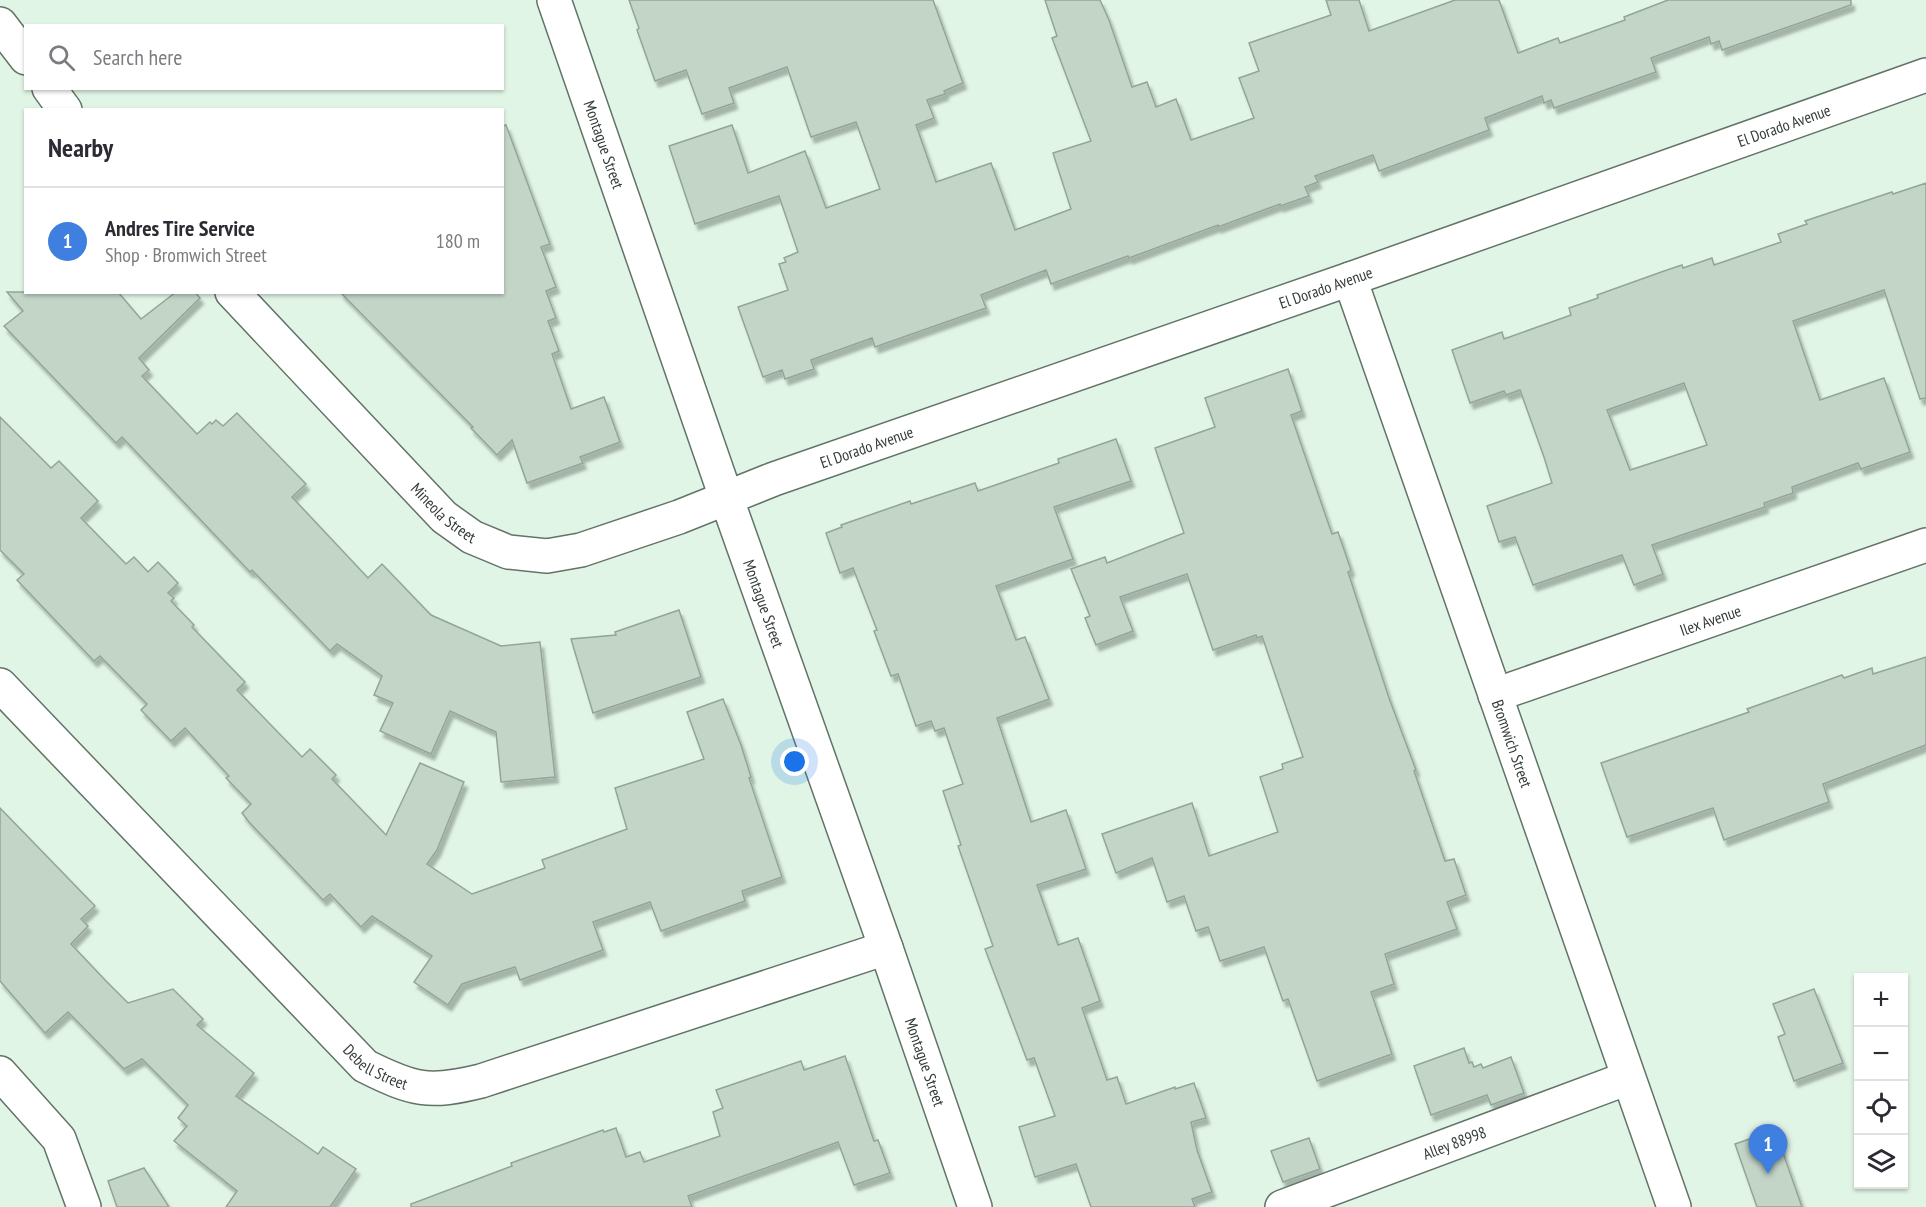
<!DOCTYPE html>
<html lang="en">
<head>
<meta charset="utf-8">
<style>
	body { margin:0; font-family:"PT Sans Narrow",sans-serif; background:#f7f7f7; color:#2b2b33 }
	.controls { position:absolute; right:18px; bottom:18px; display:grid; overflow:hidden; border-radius:0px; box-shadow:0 2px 4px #0004 }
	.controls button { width:54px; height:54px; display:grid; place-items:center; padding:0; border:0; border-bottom:2px solid #e1e1e2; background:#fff; color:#2b2b33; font:30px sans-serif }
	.you { position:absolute; left:795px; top:762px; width:21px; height:21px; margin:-15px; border:4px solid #fff; border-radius:50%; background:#1a73e8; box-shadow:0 0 0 9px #1a73e833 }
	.badge { display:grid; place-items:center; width:39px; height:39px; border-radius:50%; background:#924cbf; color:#fff; font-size:20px; font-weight:700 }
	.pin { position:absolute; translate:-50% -50px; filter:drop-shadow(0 2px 3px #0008) }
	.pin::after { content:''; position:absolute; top:32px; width:21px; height:18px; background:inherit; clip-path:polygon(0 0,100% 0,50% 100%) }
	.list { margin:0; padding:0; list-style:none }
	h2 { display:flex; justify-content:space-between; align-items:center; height:78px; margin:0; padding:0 24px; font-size:26px }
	h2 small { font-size:20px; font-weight:400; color:#7c7c81 }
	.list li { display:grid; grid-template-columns:39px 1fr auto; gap:18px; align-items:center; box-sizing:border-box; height:108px; padding:0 24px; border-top:2px solid #e1e1e2 }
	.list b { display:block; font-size:22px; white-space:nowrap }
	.list p { margin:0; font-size:20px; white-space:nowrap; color:#7c7c81 }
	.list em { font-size:20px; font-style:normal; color:#7c7c81 }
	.icon { flex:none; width:33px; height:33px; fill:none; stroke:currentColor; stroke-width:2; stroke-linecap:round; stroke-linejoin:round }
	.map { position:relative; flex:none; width:1926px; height:1207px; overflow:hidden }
	.search { position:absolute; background:#fff; box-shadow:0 2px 4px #0004; left:24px; top:24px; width:480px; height:66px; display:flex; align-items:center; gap:15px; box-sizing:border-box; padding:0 21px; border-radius:0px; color:#7c7c81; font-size:22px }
	.panel { position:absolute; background:#fff; box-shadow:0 2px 4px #0004; left:24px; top:108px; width:480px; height:186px; border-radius:0px }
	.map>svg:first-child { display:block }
	.building { fill:#c2d5c7; stroke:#93a598; stroke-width:1.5; fill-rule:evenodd; filter:url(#shadow) }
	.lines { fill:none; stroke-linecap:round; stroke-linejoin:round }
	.minor-casing { stroke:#627367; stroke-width:36 }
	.minor { stroke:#fff; stroke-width:33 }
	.labels { text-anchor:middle; stroke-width:4.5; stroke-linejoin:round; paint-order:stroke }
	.street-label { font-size:16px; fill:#343c36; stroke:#e1f5e6 }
</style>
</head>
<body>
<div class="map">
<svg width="1926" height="1207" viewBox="0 0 1926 1207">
	<defs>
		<filter id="shadow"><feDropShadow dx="3.5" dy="6" stdDeviation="1.5" flood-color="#0004"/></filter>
	</defs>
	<rect width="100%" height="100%" fill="#e1f5e6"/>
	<g class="building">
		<path d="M 629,0 L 933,0 L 963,83 L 944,91 L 945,94 L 927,100 L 934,118 L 916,125 L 936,182 L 991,163 L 1015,230 L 1071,209 L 1053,153 L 1091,141 L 1052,38 L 1057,36 L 1045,0 L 1100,0 L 1109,20 L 1132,87 L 1147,82 L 1156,107 L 1176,99 L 1191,140 L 1254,118 L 1239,78 L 1259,71 L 1249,43 L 1331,15 L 1326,0 L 1359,0 L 1369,31 L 1455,0 L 1499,0 L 1518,53 L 1558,38 L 1560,43 L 1625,20 L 1624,17 L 1668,0 L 1851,0 L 1851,5 L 1722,50 L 1719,41 L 1711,44 L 1709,37 L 1651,58 L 1656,72 L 1554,108 L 1551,100 L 1544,103 L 1542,96 L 1485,118 L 1489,130 L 1379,171 L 1373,155 L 1315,176 L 1318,182 L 1305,187 L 1309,196 L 1280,206 L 1280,204 L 1218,227 L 1218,225 L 1129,258 L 1128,256 L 1051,284 L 1046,270 L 981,295 L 986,308 L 875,347 L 872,338 L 811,360 L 814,369 L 785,379 L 782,370 L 763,377 L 738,307 L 788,290 L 779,264 L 786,262 L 784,258 L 798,252 L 779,196 L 695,224 L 669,146 L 732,125 L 748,173 L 805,151 L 826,208 L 880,189 L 856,122 L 811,137 L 787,67 L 729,88 L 734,103 L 702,114 L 686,70 L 655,81 L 637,30 L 639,28 Z"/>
		<path d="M 506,125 L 550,244 L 541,247 L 556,287 L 546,291 L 556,318 L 548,321 L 559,351 L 552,354 L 571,409 L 604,397 L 620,442 L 580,457 L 583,463 L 527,483 L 512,440 L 497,455 L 471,428 L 473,427 L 340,292 L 502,292 L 502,126 Z"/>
		<path d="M 1926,183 L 1926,398 L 1920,399 L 1884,290 L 1793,321 L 1820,400 L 1884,378 L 1910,452 L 1861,469 L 1858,463 L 1792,487 L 1793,493 L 1764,503 L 1765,507 L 1652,545 L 1663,574 L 1634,585 L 1622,555 L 1533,585 L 1515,537 L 1499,542 L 1487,506 L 1552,483 L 1544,457 L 1520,390 L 1506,395 L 1504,391 L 1470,403 L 1452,350 L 1502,332 L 1504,339 L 1571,315 L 1569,308 L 1598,298 L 1597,295 L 1664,271 L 1682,265 L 1683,268 L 1712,258 L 1714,265 L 1781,242 L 1778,234 L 1807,224 L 1805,221 L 1892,192 L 1893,194 ZM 1684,383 L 1707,445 L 1630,470 L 1607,410 Z"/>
		<path d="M 7,292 L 118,292 L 141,319 L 176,292 L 195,292 L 200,298 L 139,358 L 149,370 L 142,376 L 197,434 L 210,422 L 212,424 L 216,420 L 223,426 L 237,413 L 306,484 L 292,497 L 368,578 L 382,564 L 431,615 L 501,646 L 540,642 L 555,777 L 501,782 L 496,732 L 450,711 L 431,754 L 380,731 L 393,703 L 374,695 L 382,676 L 337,644 L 330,651 L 252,570 L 250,572 L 122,437 L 116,443 L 4,326 L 23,311 Z"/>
		<path d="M 1288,369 L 1302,411 L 1291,415 L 1332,534 L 1338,532 L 1351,570 L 1348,572 L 1389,698 L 1416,770 L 1414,771 L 1445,861 L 1454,859 L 1466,895 L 1447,902 L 1457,929 L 1385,954 L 1394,984 L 1371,992 L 1392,1054 L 1317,1081 L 1288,999 L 1283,1001 L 1264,947 L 1220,961 L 1208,927 L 1196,931 L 1184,896 L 1167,902 L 1152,858 L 1116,873 L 1102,834 L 1192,803 L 1209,856 L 1278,832 L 1260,777 L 1283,769 L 1282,764 L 1303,757 L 1262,636 L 1257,638 L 1256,635 L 1213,650 L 1187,574 L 1120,597 L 1133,631 L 1096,645 L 1085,618 L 1090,616 L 1071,569 L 1105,557 L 1107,563 L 1184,533 L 1155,448 L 1215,427 L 1205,398 Z"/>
		<path d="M 0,417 L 51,468 L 59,461 L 98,501 L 81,518 L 126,564 L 134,557 L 148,572 L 158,562 L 178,583 L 168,593 L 174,598 L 171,601 L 194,625 L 192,627 L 245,682 L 237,690 L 302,757 L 310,749 L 336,775 L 332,779 L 386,835 L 420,763 L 464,782 L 437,850 L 427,864 L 472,894 L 545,868 L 542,860 L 627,829 L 615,788 L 704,759 L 687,712 L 723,699 L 741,745 L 751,777 L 749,778 L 782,877 L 742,891 L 745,901 L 661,931 L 650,902 L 593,922 L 603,950 L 520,980 L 515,967 L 462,984 L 448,1005 L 414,982 L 432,956 L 372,916 L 361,927 L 330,894 L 323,900 L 249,822 L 242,813 L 251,804 L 226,778 L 229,776 L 185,728 L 171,741 L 141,710 L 147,704 L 100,656 L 94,661 L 17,580 L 24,574 L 0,550 Z"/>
		<path d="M 1116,439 L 1131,481 L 1054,507 L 1073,559 L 996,586 L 1016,640 L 1025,637 L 1049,699 L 997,718 L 1031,822 L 1066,810 L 1086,869 L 1037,885 L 1058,945 L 1078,938 L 1100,1001 L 1082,1008 L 1107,1080 L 1117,1077 L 1126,1104 L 1175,1087 L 1175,1089 L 1194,1083 L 1206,1118 L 1191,1122 L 1197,1150 L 1212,1192 L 1192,1199 L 1195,1207 L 1091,1207 L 1076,1164 L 1035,1177 L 1019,1127 L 1055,1116 L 1034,1058 L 1027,1060 L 985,949 L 993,946 L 958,846 L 961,845 L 943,791 L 963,784 L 944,728 L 935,731 L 931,721 L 916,726 L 898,674 L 891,676 L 874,631 L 877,630 L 853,568 L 840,573 L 826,533 L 842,527 L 841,525 L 910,501 L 911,504 L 975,483 L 978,491 L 1059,463 L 1058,459 Z"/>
		<path d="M 679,610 L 701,677 L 593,713 L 571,639 L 616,635 L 615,632 Z"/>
		<path d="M 1926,657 L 1926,745 L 1823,784 L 1829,802 L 1724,840 L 1713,808 L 1627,837 L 1601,763 L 1749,712 L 1747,709 L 1842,675 L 1844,678 L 1872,668 L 1873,674 Z"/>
		<path d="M 0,808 L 95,906 L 81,919 L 88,926 L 71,944 L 107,982 L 128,1003 L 173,989 L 203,1019 L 197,1025 L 254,1073 L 236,1096 L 318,1154 L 323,1147 L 356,1169 L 330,1207 L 226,1207 L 237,1191 L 174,1141 L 187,1126 L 178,1118 L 188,1105 L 142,1059 L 124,1069 L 68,1012 L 45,1033 L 0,981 Z"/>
		<path d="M 1814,989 L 1843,1063 L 1794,1081 L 1778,1037 L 1785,1034 L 1773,1004 Z"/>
		<path d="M 1464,1048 L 1469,1063 L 1472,1062 L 1474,1067 L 1481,1064 L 1483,1068 L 1511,1057 L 1524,1093 L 1491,1105 L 1487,1095 L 1431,1115 L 1414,1066 Z"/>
		<path d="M 845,1056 L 874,1141 L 878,1140 L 890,1173 L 854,1185 L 838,1142 L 688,1196 L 692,1207 L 411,1207 L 411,1204 L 512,1166 L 511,1163 L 603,1130 L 604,1132 L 616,1128 L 626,1157 L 640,1152 L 644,1162 L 720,1136 L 713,1112 L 723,1108 L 716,1090 L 801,1061 L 804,1070 Z"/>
		<path d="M 1775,1130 L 1802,1207 L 1757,1207 L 1735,1144 Z"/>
		<path d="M 1309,1138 L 1320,1169 L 1283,1182 L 1271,1151 Z"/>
		<path d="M 144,1168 L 169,1207 L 117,1207 L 108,1181 Z"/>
	</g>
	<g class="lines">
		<g class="minor-casing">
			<g id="minor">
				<path id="s1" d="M 554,0 L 726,497 L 886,948 L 975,1207"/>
				<path d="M 0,24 L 26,58"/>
				<path d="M 49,88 L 65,110"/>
				<path id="s2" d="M 1350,279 L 1674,1207"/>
				<path id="s3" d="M 232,292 L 444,517 L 472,537 L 508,552 L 547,556 L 581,550 L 679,517 L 774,479 L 1350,279 L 1926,75"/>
				<path id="s4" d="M 0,685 L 365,1066 C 413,1090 429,1094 481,1081 L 886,948"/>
				<path id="s5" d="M 1495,695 L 1926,545"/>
				<path d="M 0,1073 L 59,1139 L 84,1207"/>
				<path id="s6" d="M 1282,1207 L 1628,1078"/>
			</g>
		</g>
		<use href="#minor" class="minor"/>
	</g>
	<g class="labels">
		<g class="street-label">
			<text dy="6" stroke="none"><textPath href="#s3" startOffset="1732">El Dorado Avenue</textPath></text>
			<text dy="6" stroke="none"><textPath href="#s1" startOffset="153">Montague Street</textPath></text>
			<text dy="6" stroke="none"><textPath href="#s3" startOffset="1246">El Dorado Avenue</textPath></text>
			<text dy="6" stroke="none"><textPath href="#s3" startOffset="760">El Dorado Avenue</textPath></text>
			<text dy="6" stroke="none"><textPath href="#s3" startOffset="306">Mineola Street</textPath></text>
			<text dy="6" stroke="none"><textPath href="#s1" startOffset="639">Montague Street</textPath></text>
			<text dy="6" stroke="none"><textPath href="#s5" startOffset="228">Ilex Avenue</textPath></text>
			<text dy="6" stroke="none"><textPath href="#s2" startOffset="492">Bromwich Street</textPath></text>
			<text dy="6" stroke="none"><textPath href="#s1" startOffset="1125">Montague Street</textPath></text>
			<text dy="6" stroke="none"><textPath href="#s4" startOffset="537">Debell Street</textPath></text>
			<text dy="6" stroke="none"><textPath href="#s6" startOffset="184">Alley 88998</textPath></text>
		</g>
	</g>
</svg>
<div class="controls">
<button>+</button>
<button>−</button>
<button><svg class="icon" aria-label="locate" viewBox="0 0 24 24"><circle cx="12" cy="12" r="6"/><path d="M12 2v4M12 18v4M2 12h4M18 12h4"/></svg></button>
<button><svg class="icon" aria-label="layers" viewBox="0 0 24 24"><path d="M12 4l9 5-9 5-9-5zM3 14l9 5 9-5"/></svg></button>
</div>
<div class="you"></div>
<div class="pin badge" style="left:1768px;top:1174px;background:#3f7fe0">1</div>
<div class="search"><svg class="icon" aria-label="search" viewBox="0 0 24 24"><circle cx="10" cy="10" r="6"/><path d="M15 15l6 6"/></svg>Search here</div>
<section class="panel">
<h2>Nearby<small></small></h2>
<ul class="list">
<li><span class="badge" style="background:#3f7fe0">1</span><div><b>Andres Tire Service</b><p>Shop · Bromwich Street</p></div><em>180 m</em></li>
</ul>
</section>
</div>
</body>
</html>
